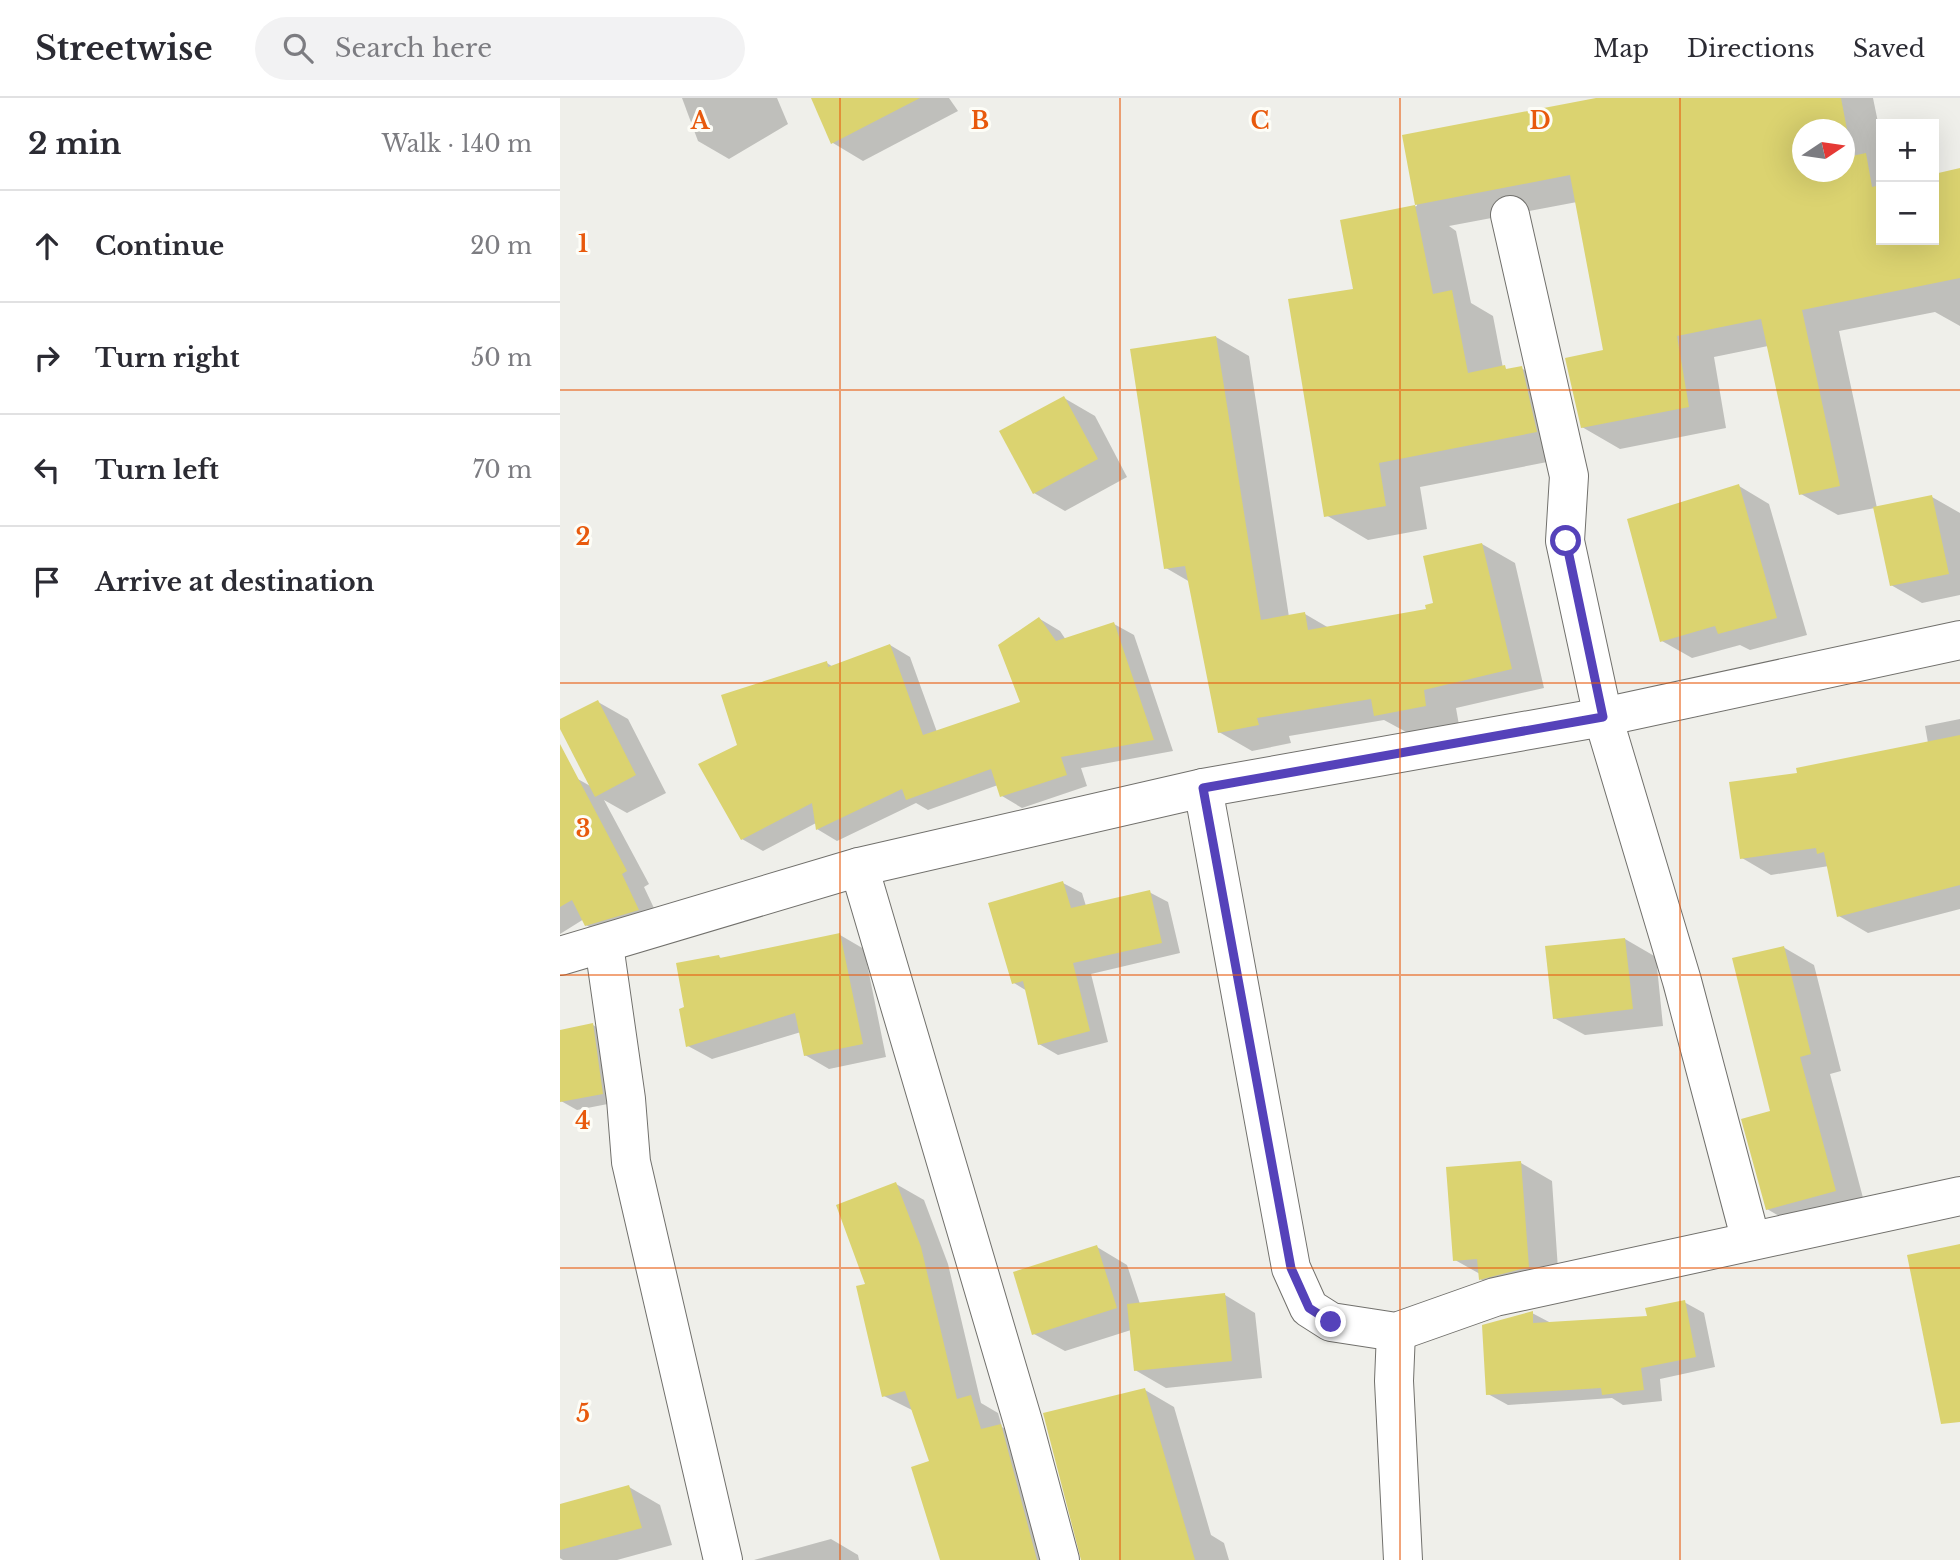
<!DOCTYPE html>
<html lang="en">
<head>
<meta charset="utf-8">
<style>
	body { margin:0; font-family:"Libre Baskerville",serif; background:#f2f2f3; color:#2b2b33 }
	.controls { position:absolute; right:21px; top:21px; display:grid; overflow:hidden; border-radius:0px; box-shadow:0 7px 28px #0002 }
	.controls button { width:63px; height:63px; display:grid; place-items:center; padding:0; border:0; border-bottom:2px solid #e1e1e2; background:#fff; color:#2b2b33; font:35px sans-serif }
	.compass { position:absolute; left:1232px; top:21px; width:63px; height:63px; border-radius:50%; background:#fff; box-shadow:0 7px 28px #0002; rotate:77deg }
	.stop { position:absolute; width:21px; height:21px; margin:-16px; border:5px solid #5542ba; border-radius:50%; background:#fff }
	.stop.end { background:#5542ba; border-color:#fff; box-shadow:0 2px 7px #0008 }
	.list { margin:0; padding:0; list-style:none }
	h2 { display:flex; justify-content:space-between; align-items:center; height:91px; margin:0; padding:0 28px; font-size:30px }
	h2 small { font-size:23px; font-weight:400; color:#7c7c81 }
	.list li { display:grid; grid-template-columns:46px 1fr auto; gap:21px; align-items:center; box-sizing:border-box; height:112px; padding:0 28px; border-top:2px solid #e1e1e2 }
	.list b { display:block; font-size:26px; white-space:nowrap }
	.list em { font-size:23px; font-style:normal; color:#7c7c81 }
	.icon { flex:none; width:38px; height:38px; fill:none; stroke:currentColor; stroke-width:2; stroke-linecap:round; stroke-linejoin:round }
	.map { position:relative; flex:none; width:1400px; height:1462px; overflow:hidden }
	header { display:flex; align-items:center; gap:42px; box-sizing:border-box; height:98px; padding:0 35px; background:#fff; border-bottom:2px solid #e1e1e2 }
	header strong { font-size:33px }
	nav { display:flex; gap:38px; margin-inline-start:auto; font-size:24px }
	.search { width:490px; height:63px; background:#f2f2f3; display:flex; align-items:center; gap:18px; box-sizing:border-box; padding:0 24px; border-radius:38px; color:#7c7c81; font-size:26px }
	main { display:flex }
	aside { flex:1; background:#fff }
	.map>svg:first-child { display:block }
	.shadow { fill:#0003; fill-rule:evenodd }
	.building { fill:#dbd370; fill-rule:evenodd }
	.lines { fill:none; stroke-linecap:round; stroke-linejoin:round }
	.street-casing { stroke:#71706c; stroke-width:40 }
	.street { stroke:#fff; stroke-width:38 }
	.route { stroke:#5542ba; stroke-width:9 }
	.grid { fill:none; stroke:#e8590c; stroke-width:2; stroke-opacity:0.55 }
	.grid-label { font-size:23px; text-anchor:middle; font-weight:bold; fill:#e8590c; stroke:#fdfdf7; stroke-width:6; stroke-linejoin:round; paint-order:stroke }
</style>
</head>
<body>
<header>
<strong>Streetwise</strong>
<div class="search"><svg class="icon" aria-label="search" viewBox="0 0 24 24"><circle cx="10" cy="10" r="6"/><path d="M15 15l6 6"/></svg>Search here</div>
<nav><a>Map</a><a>Directions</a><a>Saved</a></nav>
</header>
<main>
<aside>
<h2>2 min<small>Walk · 140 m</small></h2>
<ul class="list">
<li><svg class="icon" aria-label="ahead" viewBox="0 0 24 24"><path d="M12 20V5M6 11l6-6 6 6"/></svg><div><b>Continue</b></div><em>20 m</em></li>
<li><svg class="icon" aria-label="right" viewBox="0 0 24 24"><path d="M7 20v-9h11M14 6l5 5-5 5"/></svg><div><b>Turn right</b></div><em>50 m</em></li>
<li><svg class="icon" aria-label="left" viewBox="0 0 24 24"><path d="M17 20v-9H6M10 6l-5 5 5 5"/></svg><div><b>Turn left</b></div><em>70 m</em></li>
<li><svg class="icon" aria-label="arrive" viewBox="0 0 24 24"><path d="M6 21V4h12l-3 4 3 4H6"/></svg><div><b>Arrive at destination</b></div></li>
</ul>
</aside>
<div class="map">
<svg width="1400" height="1462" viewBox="0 0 1400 1462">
	<rect width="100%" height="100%" fill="#efefea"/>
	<g class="shadow">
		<path d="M 122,0 L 217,0 L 228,26 L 169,61 L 138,43 Z"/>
		<path d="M 253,0 L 389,0 L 398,13 L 303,63 L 273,45 Z"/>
		<path d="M 1046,0 L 1313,0 L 1321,39 L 1321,142 L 1374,142 L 1374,78 L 1397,73 L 1400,74 L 1400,228 L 1375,214 L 1279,233 L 1317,410 L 1372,399 L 1400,415 L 1400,497 L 1362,505 L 1331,487 L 1315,410 L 1278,417 L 1241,396 L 1208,248 L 1154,259 L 1166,330 L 1060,351 L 1022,329 L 1045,254 L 1017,104 L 889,128 L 896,133 L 911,205 L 933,218 L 943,270 L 950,272 L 961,270 L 1003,294 L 1018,358 L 860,389 L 867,431 L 808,442 L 766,417 L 795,192 L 782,123 L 857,108 L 844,38 ZM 1242,32 L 1284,32 L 1284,74 L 1242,74 Z"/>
		<path d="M 656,239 L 689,258 L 729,519 L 745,516 L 769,530 L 869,513 L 922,446 L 955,465 L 984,590 L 896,610 L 899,627 L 848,635 L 824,622 L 729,638 L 731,645 L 692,653 L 659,634 L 630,484 L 606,470 Z"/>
		<path d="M 504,300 L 535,318 L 567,379 L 505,413 L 474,395 Z"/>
		<path d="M 1179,388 L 1209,406 L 1247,537 L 1190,552 L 1180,547 L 1132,560 L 1102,543 Z"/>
		<path d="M 480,521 L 500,533 L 506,542 L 554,526 L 574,537 L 613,653 L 521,670 L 527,688 L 462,710 L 442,698 L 438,687 L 368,712 L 356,705 L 277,743 L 257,731 L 256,725 L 203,753 L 182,741 L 179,648 L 267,565 L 273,569 L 330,547 L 350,559 L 377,634 L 462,605 Z"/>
		<path d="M 38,604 L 68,621 L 106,695 L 67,715 L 44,702 L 89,786 L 84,789 L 101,825 L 49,840 L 26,827 L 24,821 L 0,836 L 0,688 L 16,680 L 32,689 L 0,623 Z"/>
		<path d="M 1400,621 L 1400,811 L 1308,835 L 1279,818 L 1269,768 L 1211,777 L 1182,760 L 1239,676 L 1368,645 L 1365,628 Z"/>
		<path d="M 503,785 L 522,795 L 526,808 L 589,794 L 608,804 L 620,855 L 531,876 L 548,944 L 498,957 L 479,946 L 467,893 L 454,885 Z"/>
		<path d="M 280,837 L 304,851 L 326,959 L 269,971 L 245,957 L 241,934 L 152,961 L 128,948 L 126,911 L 159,859 L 163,861 Z"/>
		<path d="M 1065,841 L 1096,859 L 1103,928 L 1025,937 L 994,920 Z"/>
		<path d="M 1223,849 L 1254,867 L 1281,973 L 1270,976 L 1306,1111 L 1238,1129 L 1207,1111 Z"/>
		<path d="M 33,927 L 48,936 L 58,1004 L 17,1012 L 1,1003 L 0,933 Z"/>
		<path d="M 961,1065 L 992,1083 L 999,1186 L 951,1198 L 920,1181 L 920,1176 L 895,1162 Z"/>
		<path d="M 336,1086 L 364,1102 L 388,1166 L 421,1305 L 438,1315 L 442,1329 L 468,1344 L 500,1462 L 389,1462 L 371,1364 L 354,1313 L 324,1298 L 307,1187 Z"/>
		<path d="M 537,1149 L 567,1167 L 580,1206 L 665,1197 L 695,1215 L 702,1280 L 606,1290 L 575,1272 L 571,1232 L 505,1253 L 474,1236 Z"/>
		<path d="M 1124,1204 L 1144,1215 L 1155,1269 L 1100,1281 L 1102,1303 L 1063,1307 L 1052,1300 L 948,1307 L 928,1296 L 972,1215 L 991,1225 L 1089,1219 Z"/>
		<path d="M 585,1292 L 614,1309 L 651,1437 L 664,1445 L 669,1462 L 531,1462 Z"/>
		<path d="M 69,1389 L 100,1407 L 112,1447 L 57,1462 L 3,1462 L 0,1460 L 0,1408 Z"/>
		<path d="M 271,1441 L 298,1457 L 299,1462 L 194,1462 Z"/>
	</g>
	<g class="building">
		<path d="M 251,0 L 360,0 L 271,46 Z"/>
		<path d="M 1036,0 L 1281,0 L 1292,58 L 1306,55 L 1312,89 L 1321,87 L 1321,142 L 1374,142 L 1374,76 L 1400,70 L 1400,180 L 1242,212 L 1280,388 L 1239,397 L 1201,221 L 1117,238 L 1129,309 L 1021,330 L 1005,260 L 1043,252 L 1010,77 L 855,107 L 842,37 ZM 1242,32 L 1284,32 L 1284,74 L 1242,74 Z"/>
		<path d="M 855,107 L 873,196 L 892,192 L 908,275 L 945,267 L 946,271 L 962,268 L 977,334 L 819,365 L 826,408 L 764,419 L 728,201 L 793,191 L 780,122 Z"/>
		<path d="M 656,238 L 701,522 L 745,514 L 748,532 L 866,511 L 865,507 L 873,505 L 863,458 L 922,445 L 952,571 L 864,592 L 866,608 L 814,618 L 811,601 L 697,620 L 699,627 L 658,635 L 625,468 L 604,471 L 570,251 Z"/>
		<path d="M 504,298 L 538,361 L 473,396 L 439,333 Z"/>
		<path d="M 1179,386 L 1217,520 L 1158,536 L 1155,528 L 1100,544 L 1067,421 Z"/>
		<path d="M 1372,397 L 1389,476 L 1330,488 L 1313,409 Z"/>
		<path d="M 479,519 L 496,543 L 554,524 L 594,642 L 501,659 L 507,677 L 440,699 L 431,671 L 346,702 L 342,691 L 256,732 L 252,705 L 181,742 L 138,666 L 177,647 L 161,597 L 267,563 L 268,569 L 330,546 L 363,637 L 460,604 L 438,547 Z"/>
		<path d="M 38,602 L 76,677 L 35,699 L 0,631 L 0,621 Z"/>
		<path d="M 1400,637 L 1400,787 L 1277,819 L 1264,754 L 1257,756 L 1256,750 L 1180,761 L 1169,684 L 1237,675 L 1236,670 Z"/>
		<path d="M 0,646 L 67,773 L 62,776 L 79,812 L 25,828 L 12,802 L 0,809 Z"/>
		<path d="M 503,783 L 511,810 L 590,792 L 602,845 L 513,865 L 530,933 L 478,947 L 463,883 L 452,886 L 428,805 Z"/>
		<path d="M 280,835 L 303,946 L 244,958 L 235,915 L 126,949 L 119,911 L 124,909 L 116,865 L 159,857 L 160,860 Z"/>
		<path d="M 1065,840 L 1073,911 L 993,921 L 985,848 Z"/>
		<path d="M 1224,848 L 1251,956 L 1240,959 L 1276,1093 L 1206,1112 L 1181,1021 L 1210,1013 L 1172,860 Z"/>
		<path d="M 33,925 L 43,996 L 0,1004 L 0,932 Z"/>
		<path d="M 961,1063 L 969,1169 L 919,1182 L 917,1161 L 893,1163 L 886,1069 Z"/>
		<path d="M 336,1084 L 361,1149 L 397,1301 L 411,1297 L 421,1331 L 441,1326 L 477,1462 L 380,1462 L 351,1369 L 369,1363 L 345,1293 L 322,1299 L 296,1188 L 305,1186 L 276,1107 Z"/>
		<path d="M 1400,1146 L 1400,1324 L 1381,1326 L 1347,1157 Z"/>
		<path d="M 537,1147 L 557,1210 L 472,1237 L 453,1174 Z"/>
		<path d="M 665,1195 L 672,1263 L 574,1273 L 567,1206 Z"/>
		<path d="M 1125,1202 L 1136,1259 L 1081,1270 L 1084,1292 L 1042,1297 L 1041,1290 L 926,1297 L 922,1227 L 973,1213 L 973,1225 L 1087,1218 L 1085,1210 Z"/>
		<path d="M 585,1290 L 635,1462 L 521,1462 L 483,1315 Z"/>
		<path d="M 69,1387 L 82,1430 L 0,1452 L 0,1406 Z"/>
	</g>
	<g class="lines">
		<g class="street-casing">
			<g id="street">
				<path d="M 950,117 L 1009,378 L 1005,443 L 1043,619 L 1122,883 L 1191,1143"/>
				<path d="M 643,690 L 731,1170 L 749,1210 L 771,1224 L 836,1234 L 935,1199 L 1400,1098"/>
				<path d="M 299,769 L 463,1324 L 500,1462"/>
				<path d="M 44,847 L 66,1001 L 71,1064 L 163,1462"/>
				<path d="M 0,858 L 299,769 L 643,690 L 1043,619 L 1400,542"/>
				<path d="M 836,1234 L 834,1283 L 843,1462"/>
			</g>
		</g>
		<use href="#street" class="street"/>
	</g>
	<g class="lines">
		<path class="route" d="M 771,1224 L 749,1210 L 731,1170 L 643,690 L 1043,619 L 1006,443"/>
	</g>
	<path class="grid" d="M 280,0 L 280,1462M 560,0 L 560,1462M 840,0 L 840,1462M 1120,0 L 1120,1462M 0,292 L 1400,292M 0,585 L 1400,585M 0,877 L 1400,877M 0,1170 L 1400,1170"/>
	<g class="grid-label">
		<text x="140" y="31">A</text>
		<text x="420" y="31">B</text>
		<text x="700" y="31">C</text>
		<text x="980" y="31">D</text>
		<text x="23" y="154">1</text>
		<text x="23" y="447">2</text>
		<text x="23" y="739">3</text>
		<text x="23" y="1031">4</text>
		<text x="23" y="1324">5</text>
	</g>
</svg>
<div class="controls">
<button>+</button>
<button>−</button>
</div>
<svg class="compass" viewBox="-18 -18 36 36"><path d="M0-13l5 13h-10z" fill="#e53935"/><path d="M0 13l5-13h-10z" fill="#7c7c81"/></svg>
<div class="stop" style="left:1006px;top:443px"></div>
<div class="stop end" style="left:771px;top:1224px"></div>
</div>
</main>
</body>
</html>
